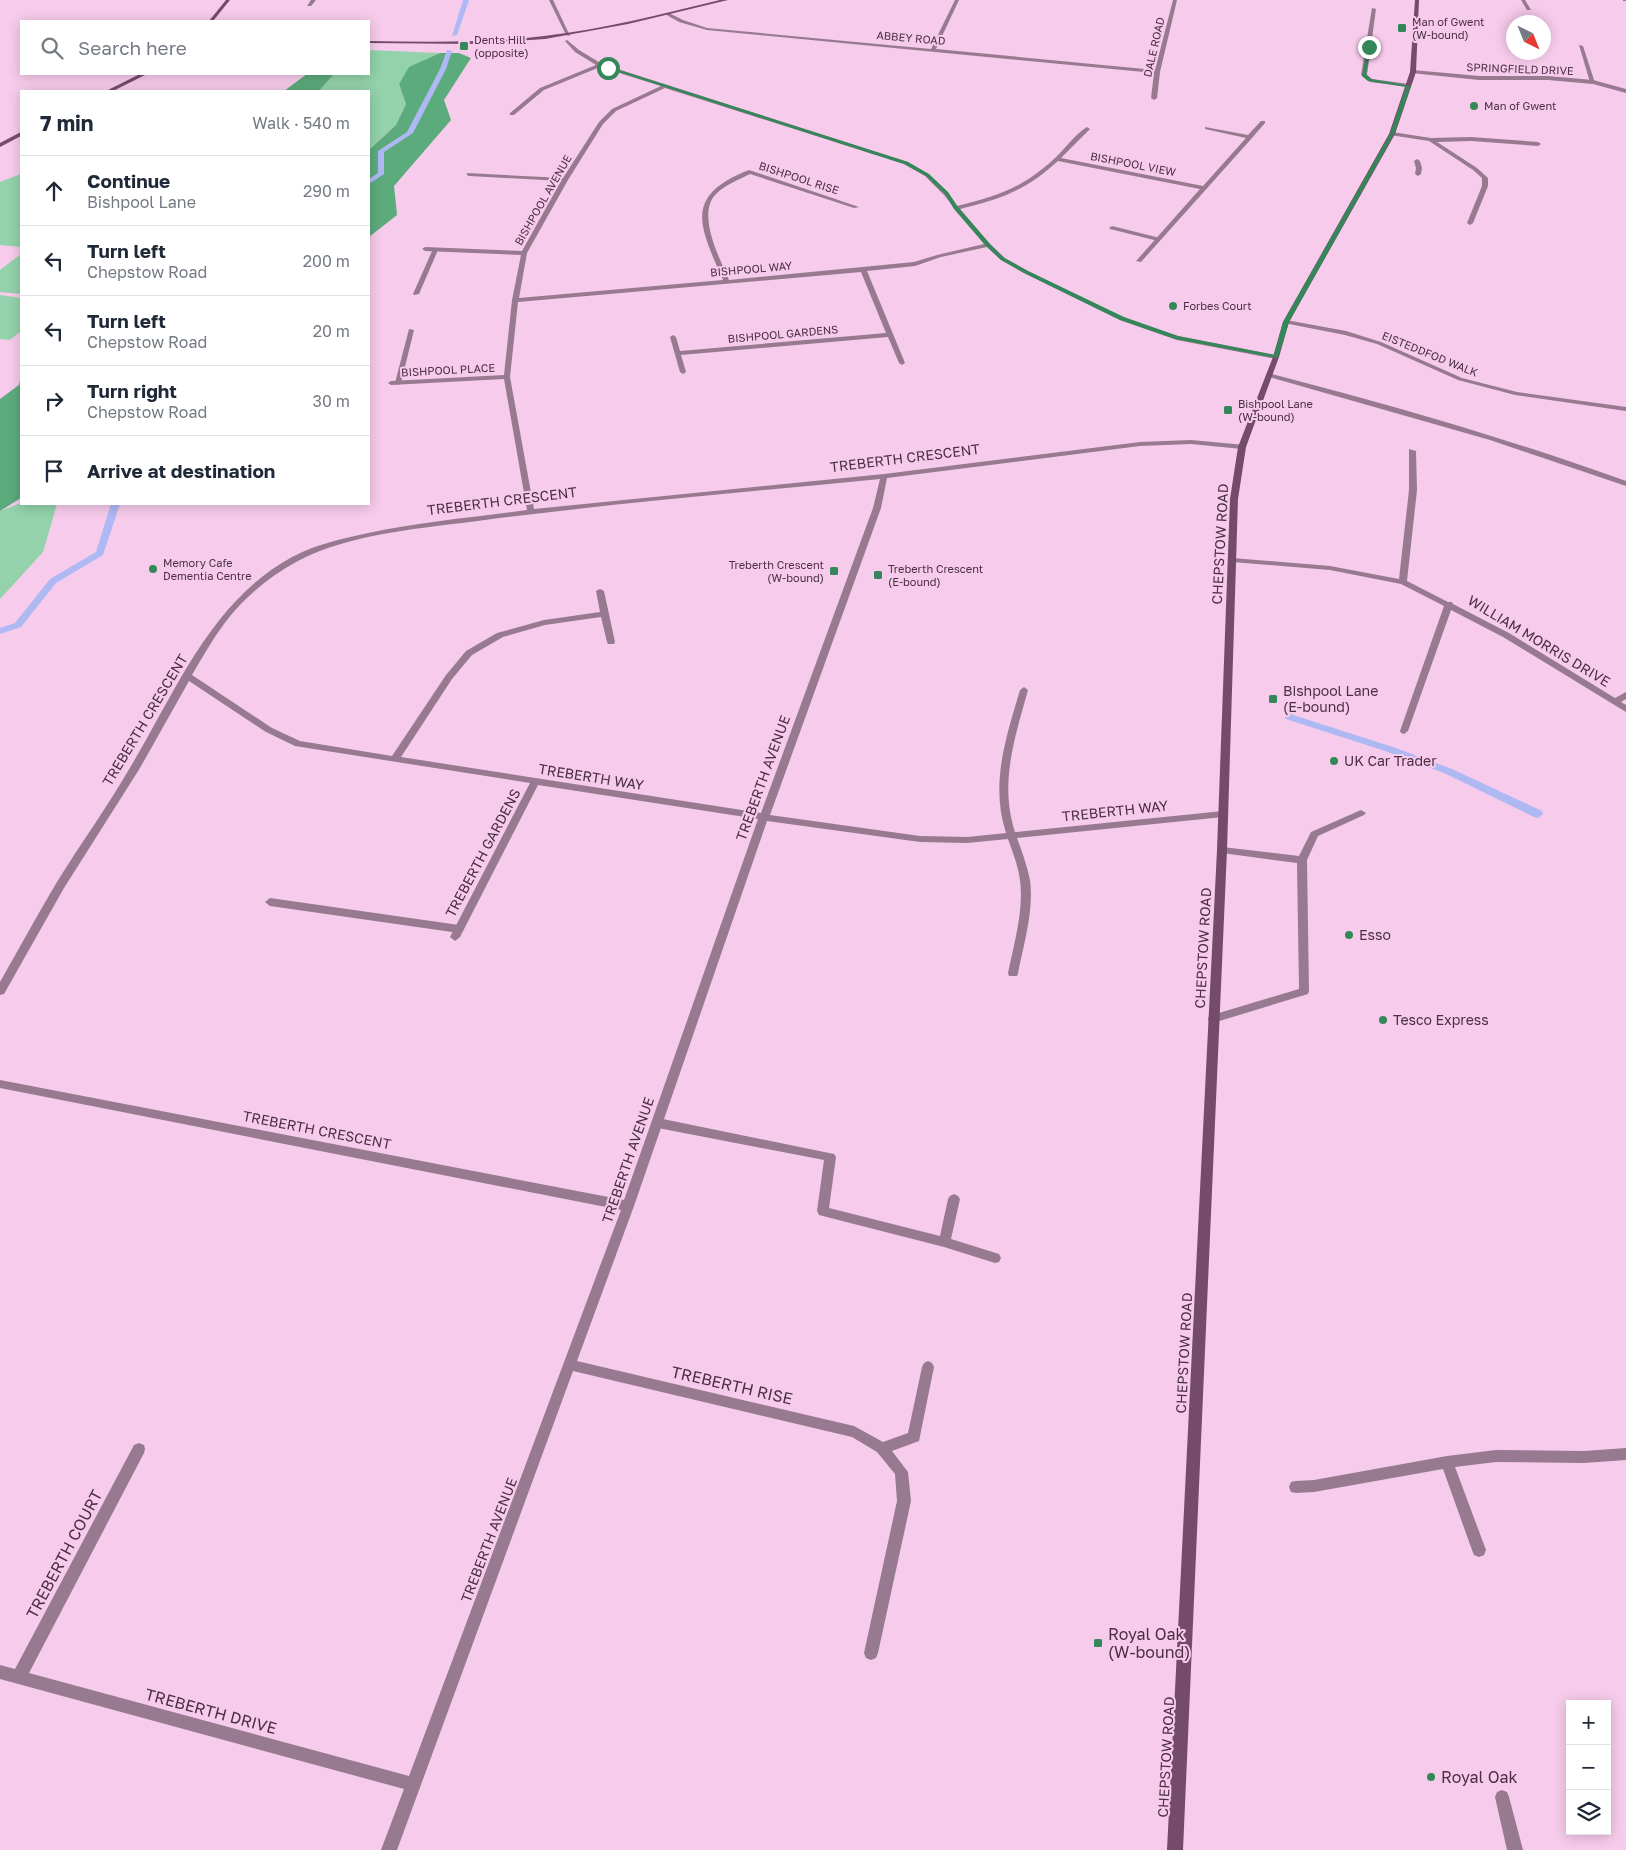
<!DOCTYPE html>
<html lang="en">
<head>
<meta charset="utf-8">
<style>
	body { margin:0; font-family:"Golos Text",sans-serif; background:#f6f6f7; color:#1f2937 }
	.controls { position:absolute; right:15px; bottom:15px; display:grid; overflow:hidden; border-radius:0px; box-shadow:0 2px 12px #0003 }
	.controls button { width:45px; height:45px; display:grid; place-items:center; padding:0; border:0; border-bottom:1px solid #e0e1e3; background:#fff; color:#1f2937; font:25px sans-serif }
	.compass { position:absolute; left:1506px; top:15px; width:45px; height:45px; border-radius:50%; background:#fff; box-shadow:0 2px 12px #0003; rotate:137deg }
	.stop { position:absolute; width:15px; height:15px; margin:-11px; border:4px solid #348759; border-radius:50%; background:#fff }
	.stop.end { background:#348759; border-color:#fff; box-shadow:0 1px 5px #0008 }
	.list { margin:0; padding:0; list-style:none }
	h2 { display:flex; justify-content:space-between; align-items:center; height:65px; margin:0; padding:0 20px; font-size:21px }
	h2 small { font-size:16px; font-weight:400; color:#747a83 }
	.list li { display:grid; grid-template-columns:32px 1fr auto; gap:15px; align-items:center; box-sizing:border-box; height:70px; padding:0 20px; border-top:1px solid #e0e1e3 }
	.list b { display:block; font-size:19px; white-space:nowrap }
	.list p { margin:0; font-size:16px; white-space:nowrap; color:#747a83 }
	.list em { font-size:16px; font-style:normal; color:#747a83 }
	.icon { flex:none; width:28px; height:28px; fill:none; stroke:currentColor; stroke-width:2; stroke-linecap:round; stroke-linejoin:round }
	.map { position:relative; flex:none; width:1626px; height:1850px; overflow:hidden }
	.search { position:absolute; background:#fff; box-shadow:0 2px 12px #0003; left:20px; top:20px; width:350px; height:55px; display:flex; align-items:center; gap:12px; box-sizing:border-box; padding:0 18px; border-radius:0px; color:#747a83; font-size:19px }
	.panel { position:absolute; background:#fff; box-shadow:0 2px 12px #0003; left:20px; top:90px; width:350px; height:415px; border-radius:0px }
	.map>svg:first-child { display:block }
	.green { fill:#93d2aa }
	.forest { fill:#5cab7c }
	.lines { fill:none; stroke-linecap:round; stroke-linejoin:round }
	.stream { fill:#aeb9f4; fill-rule:evenodd }
	.lane { fill:#977a8f; fill-rule:evenodd }
	.street { fill:#977a8f; fill-rule:evenodd }
	.secondary { fill:#754b6b; fill-rule:evenodd }
	.route { fill:#348759 }
	.poi-dot { fill:#348759; stroke:#f6cbeb; stroke-width:2 }
	.labels { text-anchor:middle; stroke-width:4; stroke-linejoin:round; paint-order:stroke }
	.far-poi-label { font-size:11px; fill:#4b2f44; stroke:#f6cbeb; text-anchor:start }
	.far-street-label { font-size:11px; fill:#4b2f44; stroke:#f6cbeb }
	.street-label { font-size:14px; fill:#4b2f44; stroke:#f6cbeb }
	.poi-label { font-size:14px; fill:#4b2f44; stroke:#f6cbeb; text-anchor:start }
	.near-street-label { font-size:16px; fill:#4b2f44; stroke:#f6cbeb }
	.near-poi-label { font-size:16px; fill:#4b2f44; stroke:#f6cbeb; text-anchor:start }
</style>
</head>
<body>
<div class="map">
<svg width="1626" height="1850" viewBox="0 0 1626 1850">
	<rect width="100%" height="100%" fill="#f6cbeb"/>
	<g class="green">
		<path d="M 369,50 L 440,53 L 409,68 L 399,84 L 406,104 L 396,125 L 369,150 L 369,91 L 319,91 L 334,74 L 369,74 Z"/>
		<path d="M 21,174 L 21,247 L 0,245 L 0,182 Z"/>
		<path d="M 21,254 L 21,294 L 0,292 L 0,270 Z"/>
		<path d="M 0,295 L 21,298 L 21,331 L 10,340 L 0,339 Z"/>
		<path d="M 21,503 L 57,504 L 43,552 L 0,599 L 0,511 Z"/>
	</g>
	<g class="forest">
		<path d="M 440,53 L 459,53 L 471,58 L 444,100 L 451,120 L 394,186 L 397,215 L 369,237 L 369,150 L 396,125 L 406,104 L 399,84 L 409,67 Z"/>
		<path d="M 307,74 L 334,74 L 319,91 L 284,91 Z"/>
		<path d="M 21,376 L 21,498 L 0,511 L 0,399 L 19,385 Z"/>
	</g>
	<g class="lines">
		<g class="stream">
			<path d="M 463,0 L 469,0 L 457,35 L 452,36 Z"/>
			<path d="M 447,50 L 452,51 L 446,69 L 413,133 L 384,152 L 384,174 L 369,184 L 369,179 L 378,173 L 378,151 L 407,132 L 440,69 Z"/>
			<path d="M 111,504 L 120,504 L 103,555 L 56,583 L 21,627 L 0,634 L 0,628 L 15,623 L 50,579 L 96,552 Z"/>
			<path d="M 1290,714 L 1393,747 L 1452,769 L 1542,811 L 1543,814 L 1538,818 L 1534,817 L 1444,773 L 1385,751 L 1286,719 L 1285,717 Z"/>
		</g>
		<g class="lane">
			<path d="M 1579,45 L 1583,46 L 1595,83 L 1590,82 Z"/>
			<path d="M 1417,159 L 1420,161 L 1422,168 L 1421,174 L 1418,176 L 1415,174 L 1416,168 L 1414,161 Z"/>
			<path d="M 1112,226 L 1160,238 L 1161,239 L 1158,241 L 1110,229 L 1109,228 Z"/>
			<path d="M 433,249 L 438,250 L 419,294 L 414,295 L 413,294 Z"/>
			<path d="M 409,329 L 414,330 L 401,383 L 398,385 L 395,383 Z"/>
			<path d="M 1268,373 C 1388,404 1509,439 1626,481 L 1626,486 L 1490,440 L 1266,376 L 1266,374 Z"/>
			<path d="M 1361,810 L 1366,813 L 1364,815 L 1318,836 L 1307,860 L 1309,991 L 1308,994 L 1213,1023 L 1209,1022 L 1208,1019 L 1209,1016 L 1299,989 L 1297,863 L 1222,853 L 1217,850 L 1219,848 L 1222,847 L 1299,856 L 1311,832 Z"/>
			<path d="M 270,898 L 459,925 L 464,929 L 459,933 L 270,906 L 265,902 Z"/>
			<path d="M 658,1118 L 834,1154 L 836,1157 L 829,1208 L 940,1236 L 948,1199 L 950,1196 L 954,1194 L 958,1196 L 960,1199 L 951,1239 L 999,1254 L 1001,1258 L 999,1262 L 995,1263 L 944,1247 L 819,1215 L 817,1211 L 824,1160 L 658,1128 L 654,1126 L 652,1123 L 654,1120 Z"/>
			<path d="M 1502,1790 L 1507,1792 L 1509,1797 L 1523,1850 L 1507,1850 L 1495,1797 L 1497,1792 Z"/>
		</g>
		<g class="street">
			<path d="M 311,0 L 316,0 L 311,6 L 307,6 Z"/>
			<path d="M 549,0 L 553,0 L 570,36 L 566,35 Z"/>
			<path d="M 955,0 L 959,0 L 936,49 L 1155,70 L 1173,0 L 1177,0 L 1160,72 L 1157,98 L 1154,100 L 1151,98 L 1154,73 L 707,30 L 679,22 L 665,14 L 669,13 L 683,20 L 707,28 L 931,49 Z"/>
			<path d="M 1521,0 L 1525,0 L 1531,10 L 1527,10 Z"/>
			<rect x="1623" y="0" width="3" height="1"/>
			<path d="M 1372,8 L 1376,9 L 1367,75 L 1372,79 L 1409,84 L 1411,85 L 1411,87 L 1370,82 L 1361,75 Z"/>
			<path d="M 567,40 L 579,50 L 602,64 L 908,162 C 930,175 942,185 957,206 C 998,196 1022,188 1054,159 C 1064,150 1075,134 1087,127 L 1090,129 L 1061,158 L 1203,186 L 1246,138 L 1205,129 L 1205,127 L 1248,135 L 1261,121 L 1265,121 L 1265,123 L 1252,138 L 1141,262 L 1136,261 L 1200,189 L 1058,161 C 1026,190 1002,199 960,209 L 990,244 L 1005,258 L 1028,271 L 1124,318 L 1178,336 L 1276,355 L 1279,357 L 1276,359 L 1177,340 L 1120,320 L 1024,273 L 1001,260 L 987,247 L 941,257 L 915,266 L 867,271 L 905,363 L 902,365 L 899,363 L 888,337 L 681,355 L 686,372 L 683,374 L 680,372 L 670,337 L 673,335 L 676,337 L 680,351 L 886,333 L 861,272 L 518,302 L 510,377 L 534,509 L 884,474 L 1140,442 L 1191,440 L 1245,445 L 1246,447 L 1242,449 L 1191,444 L 1140,446 L 887,478 L 881,508 L 770,815 L 920,836 L 967,837 L 1006,833 C 990,784 1006,737 1020,690 L 1024,687 L 1028,690 C 1015,737 999,783 1015,832 L 1223,811 L 1228,814 L 1223,817 L 1017,838 C 1022,852 1027,865 1030,880 C 1034,911 1024,943 1018,973 L 1017,976 L 1009,976 L 1008,973 C 1014,943 1024,911 1020,880 C 1018,866 1013,853 1008,839 L 967,843 L 920,842 L 767,821 L 634,1206 L 577,1361 L 854,1426 L 883,1442 L 908,1433 L 922,1367 L 924,1363 L 928,1361 L 932,1363 L 934,1367 L 919,1441 L 892,1451 L 908,1472 L 911,1501 L 878,1653 L 876,1658 L 871,1660 L 866,1658 L 864,1653 L 897,1501 L 895,1474 L 877,1452 L 852,1437 L 573,1371 L 397,1850 L 381,1850 L 404,1789 L 0,1679 L 0,1665 L 15,1669 L 134,1445 L 139,1443 L 144,1445 L 145,1449 L 144,1453 L 29,1673 L 409,1776 L 621,1210 L 0,1088 L 0,1080 L 624,1200 L 758,819 L 538,785 L 460,937 L 455,941 L 450,937 L 530,783 L 295,746 L 266,732 L 189,681 L 140,768 L 64,888 L 4,994 L 0,995 L 0,982 C 19,949 37,915 57,882 C 81,843 108,806 131,766 C 176,691 211,601 292,557 C 317,544 341,539 368,533 C 420,522 474,517 527,510 L 504,379 L 391,385 L 388,383 L 391,381 L 504,375 L 512,300 L 521,255 L 425,251 L 422,249 L 425,247 L 522,251 L 561,181 L 469,176 L 467,175 L 467,173 L 563,178 L 599,122 L 612,109 L 661,86 L 600,67 L 544,90 L 514,115 L 510,115 L 510,113 L 540,88 L 596,65 L 575,52 L 565,41 ZM 665,88 L 904,164 L 925,176 L 944,195 L 984,244 L 937,255 L 914,262 L 729,280 C 720,259 696,214 716,194 C 725,185 738,180 750,174 L 854,208 L 859,207 L 749,170 C 682,196 700,227 723,280 L 519,298 L 527,253 L 568,180 L 603,124 L 616,111 ZM 880,479 L 873,508 L 761,813 L 401,757 L 452,679 L 472,655 L 503,637 L 545,625 L 601,617 L 607,642 L 608,644 L 614,644 L 615,642 L 604,591 L 600,589 L 596,591 L 600,612 L 544,620 L 497,633 L 466,651 L 446,675 L 392,756 L 300,741 L 272,728 L 192,675 C 202,658 212,640 224,624 C 243,598 270,576 298,561 C 350,533 426,528 485,520 C 616,503 748,492 880,479 Z"/>
			<path d="M 1413,70 L 1479,76 L 1548,76 L 1593,80 L 1626,89 L 1626,93 L 1593,84 L 1548,80 L 1479,80 L 1411,73 Z"/>
			<path d="M 1392,132 L 1431,138 L 1471,137 L 1538,142 L 1541,144 L 1538,146 L 1471,141 L 1437,142 L 1477,168 L 1488,178 L 1488,186 L 1473,223 L 1470,225 L 1467,223 L 1482,186 L 1482,178 L 1473,170 L 1429,141 L 1390,135 L 1390,133 Z"/>
			<path d="M 1286,320 L 1346,331 L 1381,342 L 1462,378 L 1517,392 L 1626,407 L 1626,411 L 1515,395 L 1458,380 L 1377,344 L 1345,335 L 1284,323 L 1283,322 Z"/>
			<path d="M 1409,449 L 1416,451 L 1417,490 L 1407,581 L 1448,602 L 1452,602 L 1453,604 L 1509,633 L 1615,698 L 1626,692 L 1626,699 L 1621,702 L 1626,705 L 1626,712 L 1503,637 L 1451,610 L 1408,731 L 1404,734 L 1401,733 L 1400,731 L 1444,606 L 1401,584 L 1330,570 L 1232,562 L 1228,560 L 1232,558 L 1330,566 L 1399,579 L 1409,490 Z"/>
			<path d="M 1626,1448 L 1626,1460 L 1584,1463 L 1496,1462 L 1455,1467 L 1486,1550 L 1484,1555 L 1479,1557 L 1474,1555 L 1472,1550 L 1443,1469 L 1314,1492 L 1296,1493 L 1291,1492 L 1289,1487 L 1291,1482 L 1296,1481 L 1314,1480 L 1447,1456 L 1496,1450 L 1584,1451 Z"/>
		</g>
		<g class="secondary">
			<path d="M 226,0 L 230,0 L 213,21 L 209,21 Z"/>
			<path d="M 720,0 L 728,0 L 628,24 L 545,39 L 470,44 L 369,43 L 369,41 C 427,42 486,43 544,36 C 604,29 662,14 720,0 Z"/>
			<path d="M 1415,0 L 1419,0 L 1416,72 L 1395,134 L 1289,322 L 1279,357 L 1246,447 L 1238,499 L 1227,850 L 1183,1850 L 1167,1850 L 1217,850 L 1230,499 L 1238,447 L 1273,357 L 1283,322 L 1389,134 L 1410,72 Z"/>
			<path d="M 140,74 L 147,74 L 113,91 L 106,91 Z"/>
			<path d="M 21,132 L 21,136 L 0,147 L 0,143 Z"/>
		</g>
	</g>
	<path class="route" d="M 1368,46 L 1371,47 L 1366,74 L 1371,79 L 1411,86 L 1394,134 L 1289,322 L 1278,357 L 1276,358 L 1175,339 L 1120,320 L 1024,273 L 1001,260 L 986,246 L 954,209 L 945,194 L 926,176 L 904,164 L 606,68 L 610,67 L 908,162 L 929,174 L 948,192 L 958,207 L 990,244 L 1004,258 L 1028,271 L 1124,317 L 1178,336 L 1274,355 L 1283,322 L 1390,134 L 1406,87 L 1368,81 L 1362,76 Z"/>
	<g class="poi-dot">
		<rect x="1397" y="23" width="10" height="10" rx="2.5"/>
		<rect x="459" y="41" width="10" height="10" rx="2.5"/>
		<circle cx="1474" cy="106" r="5"/>
		<circle cx="1173" cy="306" r="5"/>
		<rect x="1223" y="405" width="10" height="10" rx="2.5"/>
		<circle cx="153" cy="569" r="5"/>
		<rect x="829" y="566" width="10" height="10" rx="2.5"/>
		<rect x="873" y="570" width="10" height="10" rx="2.5"/>
		<rect x="1268" y="694" width="10" height="10" rx="2.5"/>
		<circle cx="1334" cy="761" r="5"/>
		<circle cx="1349" cy="935" r="5"/>
		<circle cx="1383" cy="1020" r="5"/>
		<rect x="1093" y="1638" width="10" height="10" rx="2.5"/>
		<circle cx="1431" cy="1777" r="5"/>
	</g>
	<g class="labels">
		<g class="far-poi-label">
			<text x="1412" y="26">Man of Gwent<tspan x="1412" dy="13">(W-bound)</tspan></text>
			<text x="474" y="44">Dents Hill<tspan x="474" dy="13">(opposite)</tspan></text>
			<text x="1484" y="110">Man of Gwent</text>
			<text x="1183" y="310">Forbes Court</text>
			<text x="1238" y="408">Bishpool Lane<tspan x="1238" dy="13">(W-bound)</tspan></text>
			<text x="163" y="567">Memory Cafe<tspan x="163" dy="13">Dementia Centre</tspan></text>
			<text x="824" y="569" text-anchor="end">Treberth Crescent<tspan x="824" dy="13">(W-bound)</tspan></text>
			<text x="888" y="573">Treberth Crescent<tspan x="888" dy="13">(E-bound)</tspan></text>
		</g>
		<g class="far-street-label">
			<text transform="translate(911 38) rotate(5)" y="4">ABBEY ROAD</text>
			<text transform="translate(1154 47) rotate(-77)" y="4">DALE ROAD</text>
			<text transform="translate(1520 69) rotate(2)" y="4">SPRINGFIELD DRIVE</text>
			<text transform="translate(1133 164) rotate(11)" y="4">BISHPOOL VIEW</text>
			<text transform="translate(799 178) rotate(18)" y="4">BISHPOOL RISE</text>
			<text transform="translate(543 200) rotate(-60)" y="4">BISHPOOL AVENUE</text>
			<text transform="translate(751 269) rotate(-5)" y="4">BISHPOOL WAY</text>
			<text transform="translate(783 334) rotate(-5)" y="4">BISHPOOL GARDENS</text>
			<text transform="translate(1430 354) rotate(22)" y="4">EISTEDDFOD WALK</text>
			<text transform="translate(448 370) rotate(-3)" y="4">BISHPOOL PLACE</text>
		</g>
		<g class="street-label">
			<text transform="translate(905 458) rotate(-7)" y="5">TREBERTH CRESCENT</text>
			<text transform="translate(502 501) rotate(-7)" y="5">TREBERTH CRESCENT</text>
			<text transform="translate(1220 544) rotate(-87)" y="5">CHEPSTOW ROAD</text>
			<text transform="translate(1539 641) rotate(31)" y="5">WILLIAM MORRIS DRIVE</text>
			<text transform="translate(145 720) rotate(-59)" y="5">TREBERTH CRESCENT</text>
			<text transform="translate(591 777) rotate(9)" y="5">TREBERTH WAY</text>
			<text transform="translate(763 778) rotate(-70)" y="5">TREBERTH AVENUE</text>
			<text transform="translate(1115 811) rotate(-6)" y="5">TREBERTH WAY</text>
			<text transform="translate(483 853) rotate(-62)" y="5">TREBERTH GARDENS</text>
			<text transform="translate(1203 948) rotate(-87)" y="5">CHEPSTOW ROAD</text>
			<text transform="translate(317 1130) rotate(11)" y="5">TREBERTH CRESCENT</text>
			<text transform="translate(628 1160) rotate(-71)" y="5">TREBERTH AVENUE</text>
			<text transform="translate(1184 1353) rotate(-87)" y="5">CHEPSTOW ROAD</text>
			<text transform="translate(489 1540) rotate(-69)" y="5">TREBERTH AVENUE</text>
			<text transform="translate(1166 1757) rotate(-87)" y="5">CHEPSTOW ROAD</text>
		</g>
		<g class="poi-label">
			<text x="1283" y="696">Bishpool Lane<tspan x="1283" dy="16">(E-bound)</tspan></text>
			<text x="1344" y="766">UK Car Trader</text>
			<text x="1359" y="940">Esso</text>
			<text x="1393" y="1025">Tesco Express</text>
		</g>
		<g class="near-street-label">
			<text transform="translate(732 1385) rotate(13)" y="6">TREBERTH RISE</text>
			<text transform="translate(64 1554) rotate(-62)" y="6">TREBERTH COURT</text>
			<text transform="translate(211 1711) rotate(15)" y="6">TREBERTH DRIVE</text>
		</g>
		<g class="near-poi-label">
			<text x="1108" y="1640">Royal Oak<tspan x="1108" dy="18">(W-bound)</tspan></text>
			<text x="1441" y="1783">Royal Oak</text>
		</g>
	</g>
</svg>
<div class="controls">
<button>+</button>
<button>−</button>
<button><svg class="icon" aria-label="layers" viewBox="0 0 24 24"><path d="M12 4l9 5-9 5-9-5zM3 14l9 5 9-5"/></svg></button>
</div>
<svg class="compass" viewBox="-18 -18 36 36"><path d="M0-13l5 13h-10z" fill="#e53935"/><path d="M0 13l5-13h-10z" fill="#747a83"/></svg>
<div class="stop" style="left:608px;top:68px"></div>
<div class="stop end" style="left:1369px;top:47px"></div>
<div class="search"><svg class="icon" aria-label="search" viewBox="0 0 24 24"><circle cx="10" cy="10" r="6"/><path d="M15 15l6 6"/></svg>Search here</div>
<section class="panel">
<h2>7 min<small>Walk · 540 m</small></h2>
<ul class="list">
<li><svg class="icon" aria-label="ahead" viewBox="0 0 24 24"><path d="M12 20V5M6 11l6-6 6 6"/></svg><div><b>Continue</b><p>Bishpool Lane</p></div><em>290 m</em></li>
<li><svg class="icon" aria-label="left" viewBox="0 0 24 24"><path d="M17 20v-9H6M10 6l-5 5 5 5"/></svg><div><b>Turn left</b><p>Chepstow Road</p></div><em>200 m</em></li>
<li><svg class="icon" aria-label="left" viewBox="0 0 24 24"><path d="M17 20v-9H6M10 6l-5 5 5 5"/></svg><div><b>Turn left</b><p>Chepstow Road</p></div><em>20 m</em></li>
<li><svg class="icon" aria-label="right" viewBox="0 0 24 24"><path d="M7 20v-9h11M14 6l5 5-5 5"/></svg><div><b>Turn right</b><p>Chepstow Road</p></div><em>30 m</em></li>
<li><svg class="icon" aria-label="arrive" viewBox="0 0 24 24"><path d="M6 21V4h12l-3 4 3 4H6"/></svg><div><b>Arrive at destination</b></div></li>
</ul>
</section>
</div>
</body>
</html>
